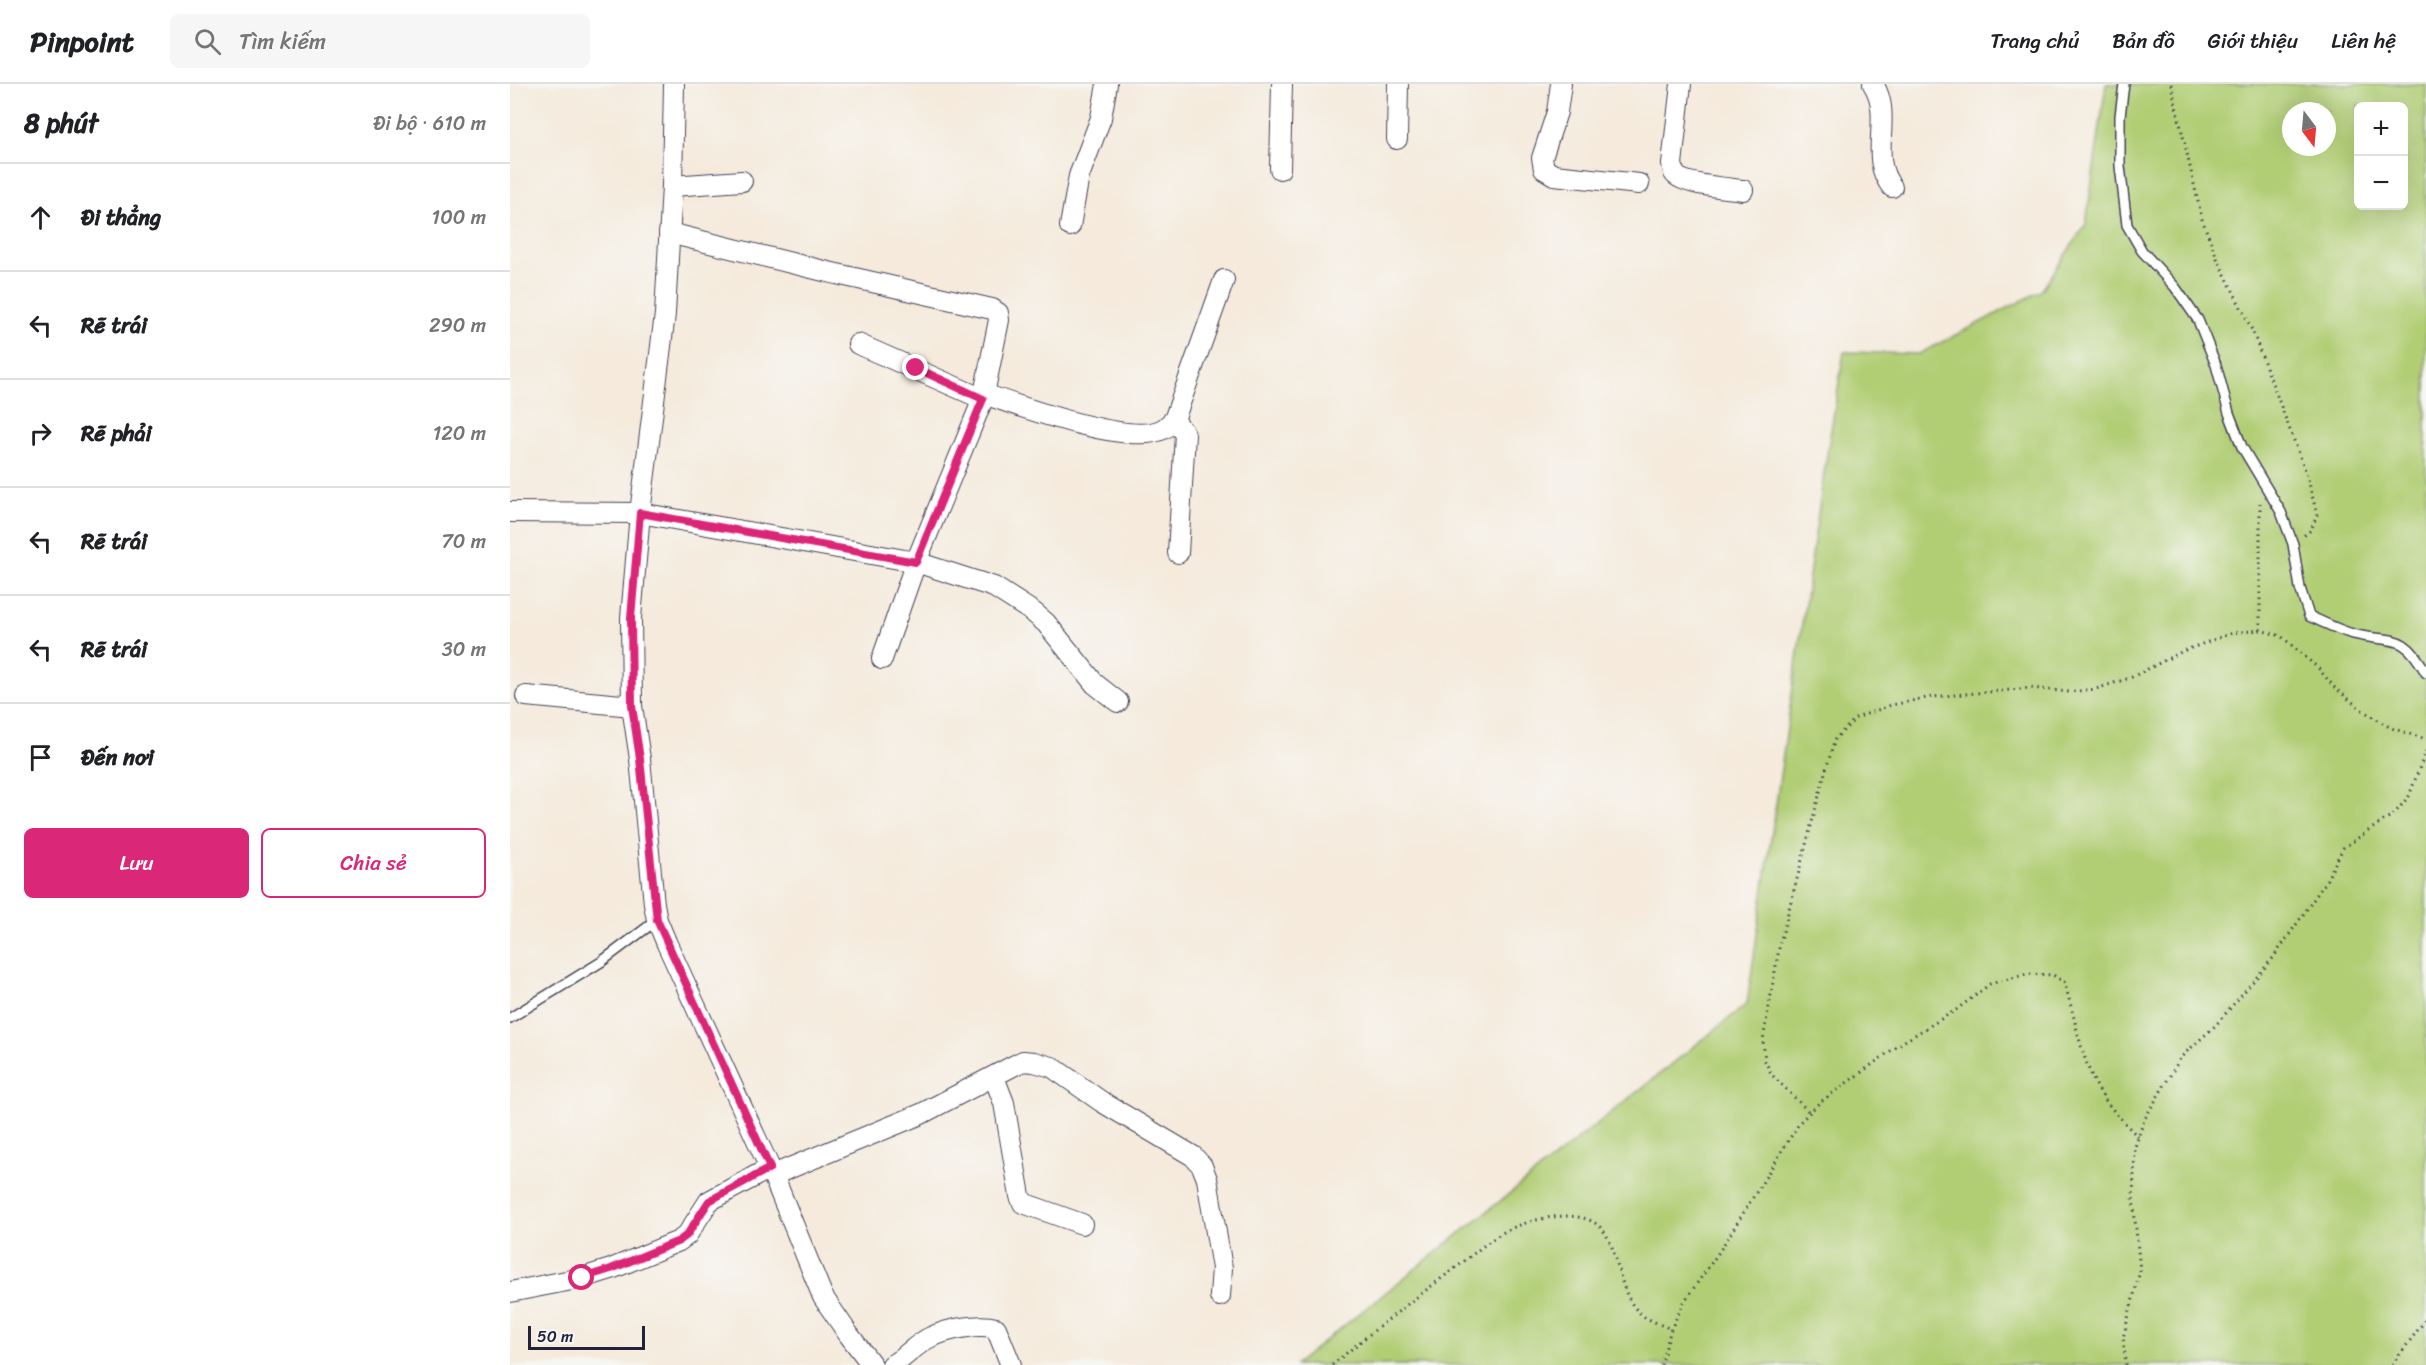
<!DOCTYPE html>
<html lang="vi">
<head>
<meta charset="utf-8">
<style>
	body { margin:0; font-family:Sriracha,sans-serif; background:#f6f6f6; color:#202124 }
	.controls { position:absolute; right:18px; top:18px; display:grid; overflow:hidden; border-radius:9px; box-shadow:0 6px 24px #0002 }
	.controls button { width:54px; height:54px; display:grid; place-items:center; padding:0; border:0; border-bottom:2px solid #e0e0e0; background:#fff; color:#202124; font:30px sans-serif }
	.compass { position:absolute; left:1772px; top:18px; width:54px; height:54px; border-radius:50%; background:#fff; box-shadow:0 6px 24px #0002; rotate:164deg }
	.scale { position:absolute; left:18px; bottom:15px; width:117px; box-sizing:border-box; padding-left:6px; border:3px solid #22223b; border-top:0; font-size:16px; line-height:21px; white-space:nowrap; color:#22223b; -webkit-text-stroke:4px #f6f6f2; paint-order:stroke }
	.stop { position:absolute; width:18px; height:18px; margin:-14px; border:4px solid #db2777; border-radius:50%; background:#fff }
	.stop.end { background:#db2777; border-color:#fff; box-shadow:0 2px 6px #0008 }
	.list { margin:0; padding:0; list-style:none }
	h2 { display:flex; justify-content:space-between; align-items:center; height:78px; margin:0; padding:0 24px; font-size:26px }
	h2 small { font-size:20px; font-weight:400; color:#757577 }
	.list li { display:grid; grid-template-columns:39px 1fr auto; gap:18px; align-items:center; box-sizing:border-box; height:108px; padding:0 24px; border-top:2px solid #e0e0e0 }
	.list b { display:block; font-size:22px; white-space:nowrap }
	.list em { font-size:20px; font-style:normal; color:#757577 }
	.actions { display:flex; gap:12px; padding:18px 24px }
	.actions a { flex:1; padding:14px 0; border:2px solid #db2777; border-radius:9px; text-align:center; font-size:21px; color:#db2777 }
	.actions .main { background:#db2777; color:#fff }
	.icon { flex:none; width:33px; height:33px; fill:none; stroke:currentColor; stroke-width:2; stroke-linecap:round; stroke-linejoin:round }
	.map { position:relative; flex:none; width:1916px; height:1281px; overflow:hidden }
	header { display:flex; align-items:center; gap:36px; box-sizing:border-box; height:84px; padding:0 30px; background:#fff; border-bottom:2px solid #e0e0e0 }
	header strong { font-size:28px }
	nav { display:flex; gap:33px; margin-inline-start:auto; font-size:21px }
	.search { width:420px; height:54px; background:#f6f6f6; display:flex; align-items:center; gap:15px; box-sizing:border-box; padding:0 21px; border-radius:9px; color:#757577; font-size:22px }
	main { display:flex }
	aside { flex:1; background:#fff }
	.map>svg:first-child { display:block }
	.green { fill:#b1ce75; stroke:#6a7858; stroke-width:1.5; fill-rule:evenodd }
	.lines { fill:none; stroke-linecap:round; stroke-linejoin:round }
	.lane-casing { stroke:#424053; stroke-width:12 }
	.street-casing { stroke:#424053; stroke-width:22 }
	.path { stroke:#424053; stroke-width:3; stroke-dasharray:1.5 4.5; stroke-linecap:butt }
	.lane { stroke:#fff; stroke-width:9 }
	.street { stroke:#fff; stroke-width:20 }
	.route { stroke:#db2777; stroke-width:8 }
</style>
</head>
<body>
<header>
<strong>Pinpoint</strong>
<div class="search"><svg class="icon" aria-label="search" viewBox="0 0 24 24"><circle cx="10" cy="10" r="6"/><path d="M15 15l6 6"/></svg>Tìm kiếm</div>
<nav><a>Trang chủ</a><a>Bản đồ</a><a>Giới thiệu</a><a>Liên hệ</a></nav>
</header>
<main>
<aside>
<h2>8 phút<small>Đi bộ · 610 m</small></h2>
<ul class="list">
<li><svg class="icon" aria-label="ahead" viewBox="0 0 24 24"><path d="M12 20V5M6 11l6-6 6 6"/></svg><div><b>Đi thẳng</b></div><em>100 m</em></li>
<li><svg class="icon" aria-label="left" viewBox="0 0 24 24"><path d="M17 20v-9H6M10 6l-5 5 5 5"/></svg><div><b>Rẽ trái</b></div><em>290 m</em></li>
<li><svg class="icon" aria-label="right" viewBox="0 0 24 24"><path d="M7 20v-9h11M14 6l5 5-5 5"/></svg><div><b>Rẽ phải</b></div><em>120 m</em></li>
<li><svg class="icon" aria-label="left" viewBox="0 0 24 24"><path d="M17 20v-9H6M10 6l-5 5 5 5"/></svg><div><b>Rẽ trái</b></div><em>70 m</em></li>
<li><svg class="icon" aria-label="left" viewBox="0 0 24 24"><path d="M17 20v-9H6M10 6l-5 5 5 5"/></svg><div><b>Rẽ trái</b></div><em>30 m</em></li>
<li><svg class="icon" aria-label="arrive" viewBox="0 0 24 24"><path d="M6 21V4h12l-3 4 3 4H6"/></svg><div><b>Đến nơi</b></div></li>
</ul>
<div class="actions"><a class="main">Lưu</a><a>Chia sẻ</a></div>
</aside>
<div class="map">
<svg width="1916" height="1281" viewBox="0 0 1916 1281">
	<rect width="100%" height="100%" fill="#f6f6f2"/>
	<filter id="ink" filterUnits="userSpaceOnUse"><feTurbulence type="fractalNoise" baseFrequency=".0167" numOctaves="2"/><feDisplacementMap in="SourceGraphic" scale="12" xChannelSelector="R" yChannelSelector="G"/><feConvolveMatrix kernelMatrix="1 2 1 2 8 2 1 2 1" color-interpolation-filters="sRGB"/></filter>
	<filter id="wash" filterUnits="userSpaceOnUse"><feTurbulence type="fractalNoise" baseFrequency=".008" numOctaves="4" result="noise"/><feDisplacementMap in="SourceGraphic" scale="24" xChannelSelector="R" yChannelSelector="G"/><feGaussianBlur stdDeviation="1.35" result="paint"/><feColorMatrix in="noise" values="0 0 0 0 0 0 0 0 0 0 0 0 0 0 0 0 0 1.4 0 .05"/><feComposite in="paint" operator="in"/></filter>
	<g filter="url(#wash)">
		<rect width="100%" height="100%" fill="#f5eadc"/>
		<path class="green" d="M 1596,0 L 1916,0 L 1916,1281 L 785,1281 L 1237,920 L 1314,389 L 1334,268 L 1409,270 L 1531,207 L 1576,140 ZM 1848,22 L 1894,22 L 1894,122 L 1848,122 ZM 1781,27 L 1817,27 L 1817,63 L 1781,63 Z"/>
	</g>
	<g filter="url(#ink)">
		<g class="lines">
			<g class="lane-casing">
				<g id="lane">
					<path d="M 1614,0 L 1610,32 L 1610,82 L 1617,141 L 1632,167 L 1665,203 L 1688,236 L 1706,281 L 1719,329 L 1732,363 L 1771,428 L 1783,460 L 1790,504 L 1799,532 C 1813,538 1828,546 1843,550 C 1882,560 1893,546 1916,589"/>
					<path d="M 0,934 L 91,878 L 147,836"/>
				</g>
			</g>
			<g class="street-casing">
				<g id="street">
					<path d="M 164,0 L 162,102 L 155,230 L 130,429 L 121,534 L 122,622 L 130,675 L 144,820 L 147,836 L 157,860 L 263,1091 L 313,1213 L 339,1251 L 362,1281"/>
					<path d="M 1051,0 L 1047,28 L 1032,74 L 1034,85 L 1044,91 L 1129,100"/>
					<path d="M 1171,0 L 1162,80 C 1162,80 1164,88 1164,89 C 1171,101 1219,104 1233,106"/>
					<path d="M 1363,0 C 1384,32 1357,73 1382,103"/>
					<path d="M 887,55 L 888,0"/>
					<path d="M 770,85 L 772,0"/>
					<path d="M 162,102 L 232,97"/>
					<path d="M 560,142 L 569,92 L 591,34 L 597,0"/>
					<path d="M 159,149 L 318,188 L 482,225 L 488,229 L 489,236 L 473,315 L 406,478 L 372,575"/>
					<path d="M 348,260 L 473,315"/>
					<path d="M 474,310 C 509,322 621,363 653,345 C 657,343 660,339 664,336 L 714,196"/>
					<path d="M 664,336 L 675,350 L 668,469"/>
					<path d="M 0,428 L 130,429 L 406,478 L 484,503 L 523,528 L 536,539 L 585,600 L 608,618"/>
					<path d="M 16,612 L 122,622"/>
					<path d="M 484,993 L 494,1019 L 510,1112 L 513,1119 L 572,1140"/>
					<path d="M 263,1091 L 411,1030 L 503,982 L 513,977 L 524,978 L 542,983 L 592,1018 L 683,1072 L 692,1082 L 697,1095 L 712,1184 L 710,1212"/>
					<path d="M 0,1208 L 72,1194 L 101,1185 L 169,1157 L 177,1151 L 199,1117 L 260,1084"/>
					<path d="M 382,1281 C 396,1273 407,1259 421,1253 C 438,1245 469,1239 486,1244 L 501,1281"/>
				</g>
			</g>
			<g class="path">
				<path d="M 1661,0 L 1692,135 L 1707,174 L 1742,246 L 1797,391 L 1807,431 L 1801,446 L 1792,453"/>
				<path d="M 1750,546 L 1750,419"/>
				<path d="M 1298,1027 L 1262,991 L 1255,977 L 1253,956 L 1270,859 L 1315,689 L 1325,655 L 1346,634 L 1381,621 L 1422,613 L 1521,604 L 1559,608 L 1586,605 L 1622,593 L 1673,567 L 1722,549 L 1750,546 L 1771,552 L 1808,584 L 1824,603 L 1852,626 L 1881,644 L 1916,655"/>
				<path d="M 822,1281 C 863,1247 905,1214 948,1182 C 964,1170 982,1153 1000,1145 C 1022,1135 1063,1125 1085,1139 C 1112,1157 1104,1209 1132,1231 C 1140,1237 1152,1241 1161,1245"/>
				<path d="M 1151,1281 L 1161,1245 L 1174,1218 L 1209,1168 L 1290,1038 L 1309,1019 L 1393,958 L 1446,926 L 1480,900 L 1517,890 L 1543,891 L 1554,898 C 1565,931 1571,977 1589,1006 C 1599,1024 1614,1038 1628,1053"/>
				<path d="M 1616,1281 L 1613,1254 L 1630,1187 L 1623,1114 L 1625,1063 L 1634,1036 L 1671,973 L 1705,942 L 1763,874 L 1815,799 L 1833,764 L 1885,729 L 1899,712 L 1916,667"/>
				<path d="M 1882,1281 L 1916,1235"/>
			</g>
			<use href="#lane" class="lane"/>
			<use href="#street" class="street"/>
		</g>
	</g>
	<g class="lines" filter="url(#ink)">
		<path class="route" d="M 72,1194 L 101,1185 L 169,1157 L 177,1151 L 199,1117 L 260,1084 L 147,836 L 130,675 L 122,622 L 121,534 L 130,429 L 406,478 L 473,315 L 406,284"/>
	</g>
</svg>
<div class="controls">
<button>+</button>
<button>−</button>
</div>
<svg class="compass" viewBox="-18 -18 36 36"><path d="M0-13l5 13h-10z" fill="#e53935"/><path d="M0 13l5-13h-10z" fill="#757577"/></svg>
<div class="scale">50 m</div>
<div class="stop" style="left:72px;top:1194px"></div>
<div class="stop end" style="left:406px;top:284px"></div>
</div>
</main>
</body>
</html>
